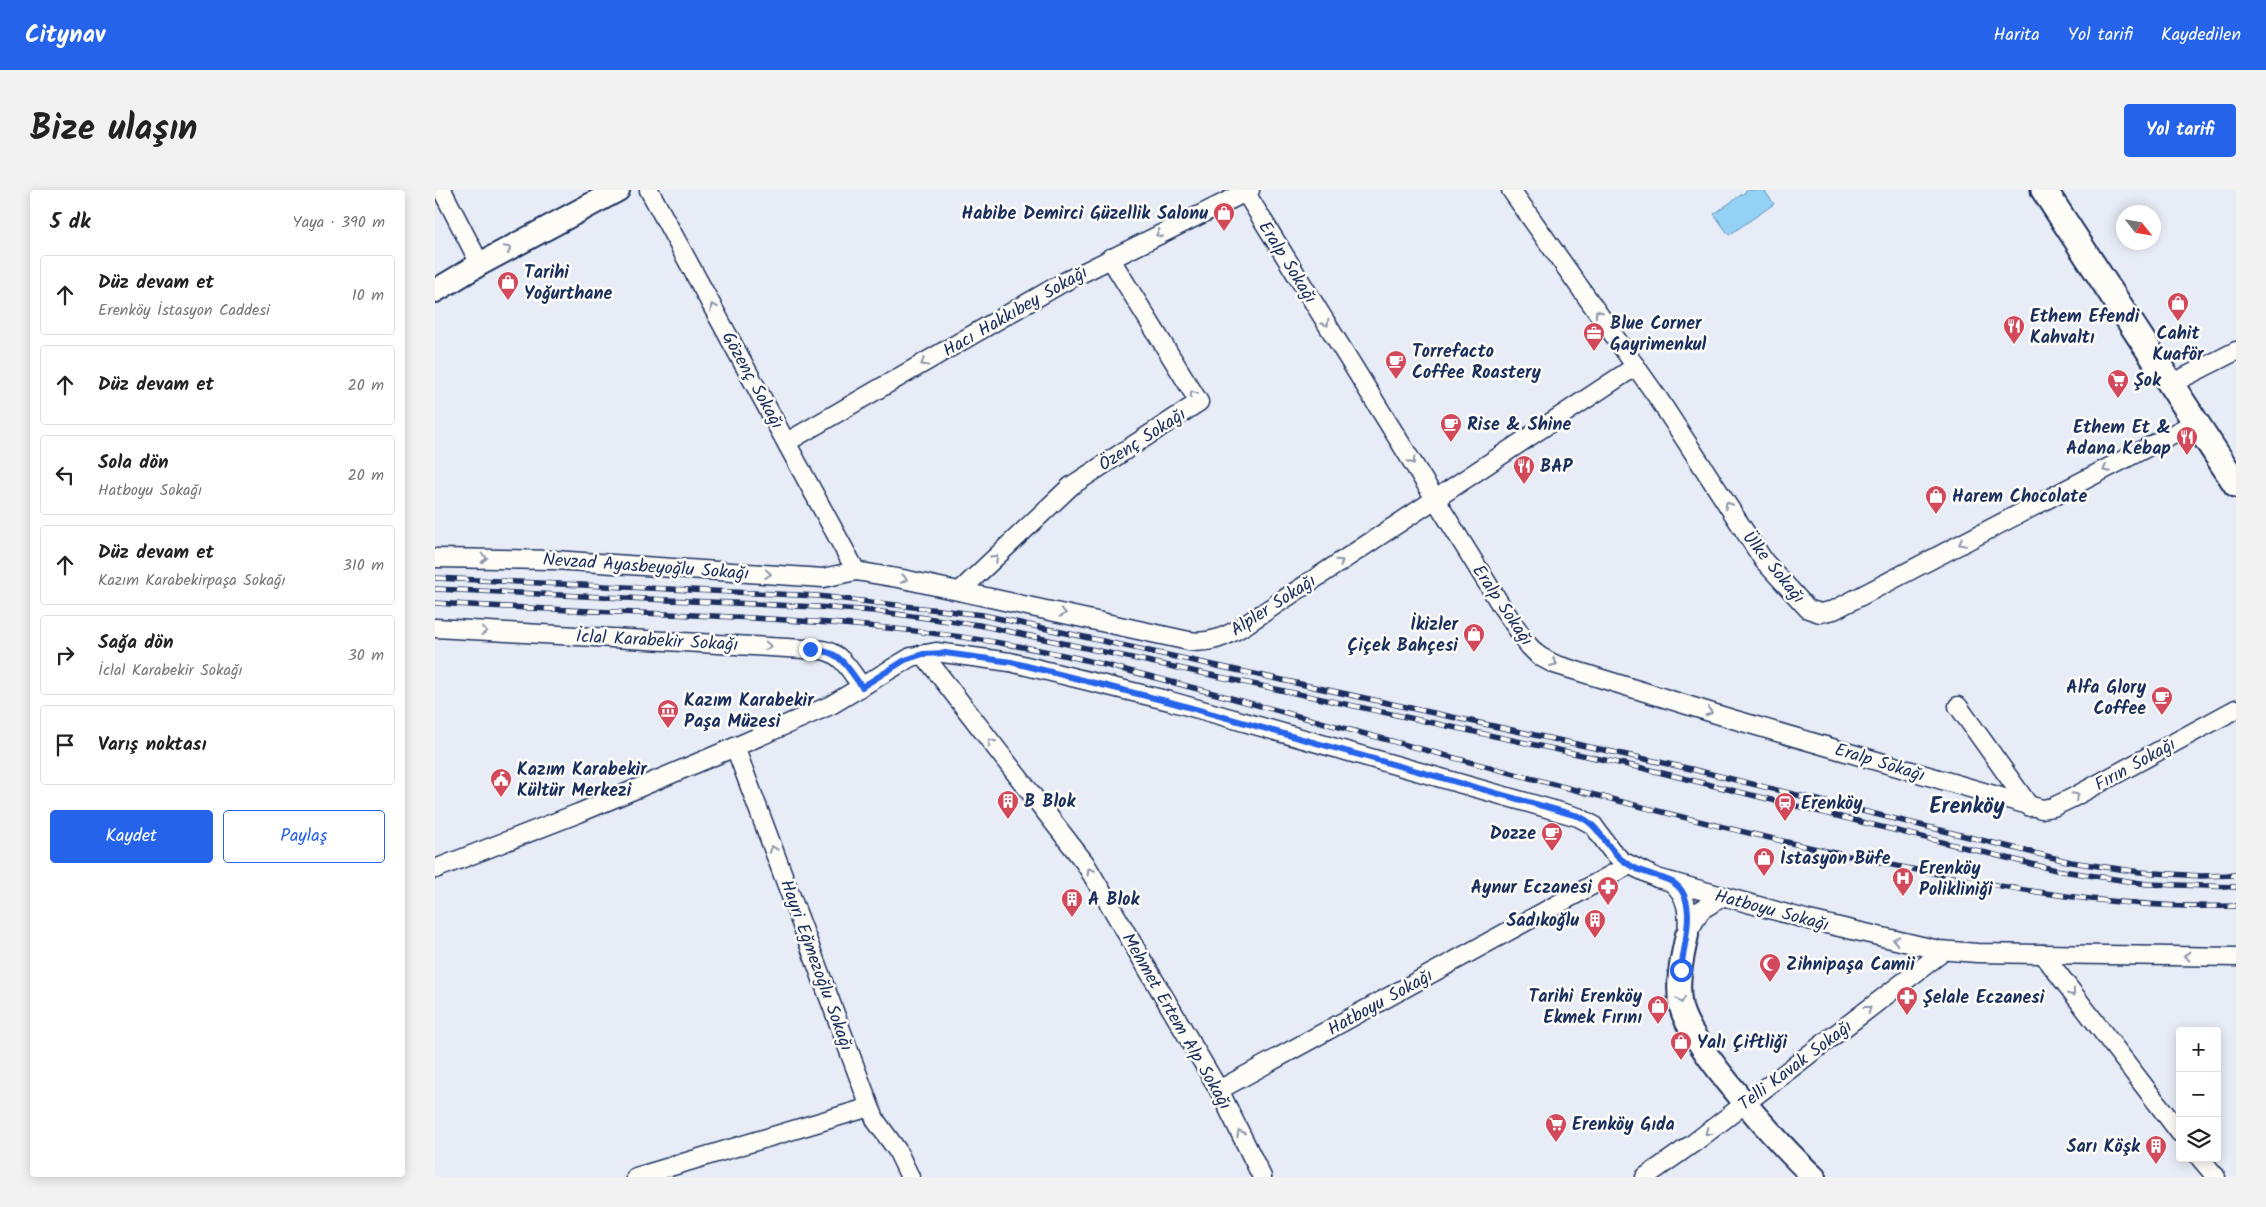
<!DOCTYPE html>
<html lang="tr">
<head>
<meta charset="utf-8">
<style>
	body { margin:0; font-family:Kalam,sans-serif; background:#f2f2f2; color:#222 }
	.controls { position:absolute; right:15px; bottom:15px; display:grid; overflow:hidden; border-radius:5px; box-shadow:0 2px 12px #0003 }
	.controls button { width:45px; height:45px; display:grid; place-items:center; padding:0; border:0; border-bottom:1px solid #e0e0e0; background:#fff; color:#222; font:25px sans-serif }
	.compass { position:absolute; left:1681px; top:15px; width:45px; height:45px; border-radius:50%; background:#fff; box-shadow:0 2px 12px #0003; rotate:121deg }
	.stop { position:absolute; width:15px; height:15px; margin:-11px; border:4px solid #2563eb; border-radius:50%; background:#fff }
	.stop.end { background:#2563eb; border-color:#fff; box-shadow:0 1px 5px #0008 }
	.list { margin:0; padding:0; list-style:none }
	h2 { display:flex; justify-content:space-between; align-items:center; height:65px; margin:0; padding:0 20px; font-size:21px }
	h2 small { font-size:16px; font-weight:400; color:#767676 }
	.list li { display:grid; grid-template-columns:32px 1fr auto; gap:15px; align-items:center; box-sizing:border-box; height:80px; margin:0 10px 10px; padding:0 10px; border:1px solid #e0e0e0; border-radius:5px }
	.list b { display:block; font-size:19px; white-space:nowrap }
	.list p { margin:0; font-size:16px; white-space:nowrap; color:#767676 }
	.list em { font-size:16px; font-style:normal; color:#767676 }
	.actions { display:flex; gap:10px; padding:15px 20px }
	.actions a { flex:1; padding:11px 0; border:1px solid #2563eb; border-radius:5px; text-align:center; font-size:18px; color:#2563eb }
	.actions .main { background:#2563eb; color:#fff }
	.icon { flex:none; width:28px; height:28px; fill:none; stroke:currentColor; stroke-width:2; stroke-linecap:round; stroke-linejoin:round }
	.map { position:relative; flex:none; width:1801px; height:987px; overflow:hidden; border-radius:5px }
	header { display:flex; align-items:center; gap:30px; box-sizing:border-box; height:70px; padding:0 25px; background:#2563eb; color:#fff }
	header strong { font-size:24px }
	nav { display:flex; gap:28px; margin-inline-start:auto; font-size:18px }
	.intro { display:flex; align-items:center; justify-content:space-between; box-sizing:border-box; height:120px; padding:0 30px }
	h1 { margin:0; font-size:35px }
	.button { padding:12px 22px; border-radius:5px; background:#2563eb; color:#fff; font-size:18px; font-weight:700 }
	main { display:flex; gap:30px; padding:0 30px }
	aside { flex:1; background:#fff; border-radius:5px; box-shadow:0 2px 12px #0003 }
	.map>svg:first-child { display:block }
	.water { fill:#93d2f4; stroke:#6391b8 }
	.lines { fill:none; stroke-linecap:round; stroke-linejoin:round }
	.minor-casing { stroke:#1b2f5e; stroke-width:21 }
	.tertiary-casing { stroke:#1b2f5e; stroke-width:26 }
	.secondary-casing { stroke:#1b2f5e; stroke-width:29 }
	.minor { stroke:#fdfcf7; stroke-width:18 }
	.tertiary { stroke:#fdfcf7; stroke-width:22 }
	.secondary { stroke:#fdfcf7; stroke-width:25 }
	.rail-casing { stroke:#1b2f5e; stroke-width:5.5 }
	.rail { stroke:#fdfcf7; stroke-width:4; stroke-dasharray:11; stroke-linecap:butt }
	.oneway { stroke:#8c96aa }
	.route { stroke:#2563eb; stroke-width:6 }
	.labels { text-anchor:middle; stroke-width:5; stroke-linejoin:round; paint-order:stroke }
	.poi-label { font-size:18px; font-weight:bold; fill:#1b2f5e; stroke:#fdfcf7; text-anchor:start }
	.street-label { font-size:18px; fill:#1b2f5e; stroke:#fdfcf7 }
	.district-label { font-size:22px; font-weight:bold; fill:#1b2f5e; stroke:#fdfcf7 }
</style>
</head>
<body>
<header>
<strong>Citynav</strong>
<nav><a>Harita</a><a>Yol tarifi</a><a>Kaydedilen</a></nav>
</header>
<div class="intro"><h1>Bize ulaşın</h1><a class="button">Yol tarifi</a></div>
<main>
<aside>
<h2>5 dk<small>Yaya · 390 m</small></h2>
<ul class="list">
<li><svg class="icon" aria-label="ahead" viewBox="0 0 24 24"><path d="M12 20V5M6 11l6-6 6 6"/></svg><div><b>Düz devam et</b><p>Erenköy İstasyon Caddesi</p></div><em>10 m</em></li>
<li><svg class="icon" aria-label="ahead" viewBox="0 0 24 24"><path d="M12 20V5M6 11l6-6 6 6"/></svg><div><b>Düz devam et</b></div><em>20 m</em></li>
<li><svg class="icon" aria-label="left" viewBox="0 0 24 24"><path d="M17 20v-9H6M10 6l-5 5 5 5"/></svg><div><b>Sola dön</b><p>Hatboyu Sokağı</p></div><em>20 m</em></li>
<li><svg class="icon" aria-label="ahead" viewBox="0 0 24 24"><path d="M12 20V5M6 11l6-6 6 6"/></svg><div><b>Düz devam et</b><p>Kazım Karabekirpaşa Sokağı</p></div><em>310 m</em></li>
<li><svg class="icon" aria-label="right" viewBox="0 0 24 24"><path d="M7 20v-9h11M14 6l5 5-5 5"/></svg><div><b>Sağa dön</b><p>İclal Karabekir Sokağı</p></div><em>30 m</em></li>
<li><svg class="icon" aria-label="arrive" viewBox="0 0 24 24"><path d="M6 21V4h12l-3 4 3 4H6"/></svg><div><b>Varış noktası</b></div></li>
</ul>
<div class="actions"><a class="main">Kaydet</a><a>Paylaş</a></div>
</aside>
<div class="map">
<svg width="1801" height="987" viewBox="0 0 1801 987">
	<rect width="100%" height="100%" fill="#e7ecf6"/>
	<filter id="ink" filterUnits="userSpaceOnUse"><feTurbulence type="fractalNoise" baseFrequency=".02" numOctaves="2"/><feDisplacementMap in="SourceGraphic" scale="10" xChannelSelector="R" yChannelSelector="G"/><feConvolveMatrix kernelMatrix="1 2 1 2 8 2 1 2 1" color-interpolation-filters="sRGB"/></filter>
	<g filter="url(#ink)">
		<path class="water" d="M 1313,0 L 1329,0 L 1339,14 L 1294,45 L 1279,24 Z"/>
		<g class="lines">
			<g class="minor-casing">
				<g id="minor">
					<path d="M 7,0 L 45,74"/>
					<path d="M 214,0 L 421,381"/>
					<path d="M 809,0 L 1067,417 L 1094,456 L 1104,466 L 1119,474 L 1294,528 L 1607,619 L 1618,617 L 1637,608 L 1801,519"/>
					<path d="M 1076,0 L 1223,208 L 1329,371 L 1373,419 L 1385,423 L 1399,420 L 1761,232"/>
					<path d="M 1736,194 L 1801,161"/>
					<path d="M 352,252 L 627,93 L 815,0"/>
					<path d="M 0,368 L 119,370 L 388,388 L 421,381 L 468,389 L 754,451 C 774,454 790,447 807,437 L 1201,176"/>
					<path d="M 525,401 L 636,296 L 764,212 L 675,68"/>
					<path d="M 0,438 L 387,460 C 407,463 416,482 427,497"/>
					<path d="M 488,464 L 650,673 L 784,900 L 827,987"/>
					<path d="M 1523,516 L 1595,617"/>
					<path d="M 300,557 L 435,917 L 441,931 L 462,960 L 475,987"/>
					<path d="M 0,679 L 144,623 L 300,557 L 396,515 L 476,467 L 501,462 L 575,472 L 735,511 L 1143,627 L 1158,635 L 1176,660 L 1187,671 L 1222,688 L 1374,730 L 1504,760 L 1542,763 L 1801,767"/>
					<path d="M 1236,692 C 1253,705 1254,725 1252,745"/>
					<path d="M 1253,742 L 1266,720 L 1287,707"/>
					<path d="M 1608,764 L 1745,943"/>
					<path d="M 784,900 L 1194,675"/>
					<path d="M 1765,968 L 1781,987"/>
					<path d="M 201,987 L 435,917"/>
					<path d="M 1210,987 L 1260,952 L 1509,761"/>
				</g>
			</g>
			<g class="tertiary-casing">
				<g id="tertiary">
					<path d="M 0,101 L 45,74 L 183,0"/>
					<path d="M 1252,745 C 1247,768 1241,793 1246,817 C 1255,856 1347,958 1379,987"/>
				</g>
			</g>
			<g class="secondary-casing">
				<path id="secondary" d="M 1609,0 L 1801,294"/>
			</g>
			<use href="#minor" class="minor"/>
			<use href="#tertiary" class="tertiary"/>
			<use href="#secondary" class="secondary"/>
			<g class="rail-casing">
				<g id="rail">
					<path d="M 0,388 L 383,406 L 548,425 L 1256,579 L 1636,672 L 1705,682 L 1766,686 L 1801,685"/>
					<path d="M 0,399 L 382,417 L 439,421 L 544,435 L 1207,578 L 1621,680 L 1712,694 L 1801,697"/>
					<path d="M 0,413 C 86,418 172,422 258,425 C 387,431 515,439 642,468 C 722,487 802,510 882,531 C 1057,578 1232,626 1409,665 C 1537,692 1669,720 1801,716"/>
				</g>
			</g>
			<use href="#rail" class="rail"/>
		</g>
		<defs><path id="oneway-chevron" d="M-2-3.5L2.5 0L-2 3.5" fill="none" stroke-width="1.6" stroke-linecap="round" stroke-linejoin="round" transform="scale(1.25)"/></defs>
		<g class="oneway">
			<use href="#oneway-chevron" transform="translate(724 44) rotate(154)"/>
			<use href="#oneway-chevron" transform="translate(73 59) rotate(-28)"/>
			<use href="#oneway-chevron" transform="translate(278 117) rotate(-119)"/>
			<use href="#oneway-chevron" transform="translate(1163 123) rotate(-125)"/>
			<use href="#oneway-chevron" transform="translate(891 133) rotate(58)"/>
			<use href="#oneway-chevron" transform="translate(489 173) rotate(150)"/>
			<use href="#oneway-chevron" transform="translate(758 204) rotate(-122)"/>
			<use href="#oneway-chevron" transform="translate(977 271) rotate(58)"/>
			<use href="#oneway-chevron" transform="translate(1671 279) rotate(153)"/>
			<use href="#oneway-chevron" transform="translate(1293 315) rotate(-122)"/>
			<use href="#oneway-chevron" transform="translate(1527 353) rotate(152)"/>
			<use href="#oneway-chevron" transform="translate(49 368) rotate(1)"/>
			<use href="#oneway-chevron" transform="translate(560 368) rotate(-44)"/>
			<use href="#oneway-chevron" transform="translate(905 372) rotate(-34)"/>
			<use href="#oneway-chevron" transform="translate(333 384) rotate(4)"/>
			<use href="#oneway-chevron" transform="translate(469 389) rotate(11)"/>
			<use href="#oneway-chevron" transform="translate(628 423) rotate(12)"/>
			<use href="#oneway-chevron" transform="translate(49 441) rotate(3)"/>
			<use href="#oneway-chevron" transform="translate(333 456) rotate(3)"/>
			<use href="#oneway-chevron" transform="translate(1119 473) rotate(24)"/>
			<use href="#oneway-chevron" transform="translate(1274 522) rotate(17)"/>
			<use href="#oneway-chevron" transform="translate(556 552) rotate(-128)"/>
			<use href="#oneway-chevron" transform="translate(1641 606) rotate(-28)"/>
			<use href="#oneway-chevron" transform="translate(338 659) rotate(-110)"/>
			<use href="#oneway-chevron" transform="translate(655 681) rotate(-122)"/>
			<use href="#oneway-chevron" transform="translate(1461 750) rotate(-167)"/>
			<use href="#oneway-chevron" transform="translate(1752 766) rotate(-179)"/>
			<use href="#oneway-chevron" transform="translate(1637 803) rotate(53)"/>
			<use href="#oneway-chevron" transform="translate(1246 810) rotate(82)"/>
			<use href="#oneway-chevron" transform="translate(1433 819) rotate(-37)"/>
			<use href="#oneway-chevron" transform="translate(1273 942) rotate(143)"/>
			<use href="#oneway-chevron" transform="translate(805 943) rotate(-117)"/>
		</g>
	</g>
	<g class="lines" filter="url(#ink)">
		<path class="route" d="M 375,459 C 406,461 410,474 427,497 L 470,470 L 488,464 L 510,463 L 576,472 L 735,512 L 1143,626 C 1164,634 1170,656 1186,669 C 1200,681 1218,684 1235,691 C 1266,705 1248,756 1246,780"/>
	</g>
	<defs>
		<g id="shop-pin" transform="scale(1.125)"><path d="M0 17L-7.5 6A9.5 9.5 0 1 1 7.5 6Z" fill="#d1495b" stroke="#fdfcf7"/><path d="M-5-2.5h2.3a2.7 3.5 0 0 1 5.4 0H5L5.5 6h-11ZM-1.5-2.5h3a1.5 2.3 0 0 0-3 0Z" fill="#fff"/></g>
		<g id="restaurant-pin" transform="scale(1.125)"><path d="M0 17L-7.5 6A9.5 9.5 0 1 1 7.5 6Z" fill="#d1495b" stroke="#fdfcf7"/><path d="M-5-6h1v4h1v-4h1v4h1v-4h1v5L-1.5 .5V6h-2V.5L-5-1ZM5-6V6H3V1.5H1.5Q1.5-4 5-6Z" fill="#fff"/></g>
		<g id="office-pin" transform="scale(1.125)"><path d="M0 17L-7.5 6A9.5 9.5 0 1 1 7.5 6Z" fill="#d1495b" stroke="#fdfcf7"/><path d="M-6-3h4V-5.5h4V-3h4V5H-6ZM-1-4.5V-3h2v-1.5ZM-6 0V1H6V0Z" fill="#fff"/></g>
		<g id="cafe-pin" transform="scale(1.125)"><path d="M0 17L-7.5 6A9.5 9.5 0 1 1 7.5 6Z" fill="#d1495b" stroke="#fdfcf7"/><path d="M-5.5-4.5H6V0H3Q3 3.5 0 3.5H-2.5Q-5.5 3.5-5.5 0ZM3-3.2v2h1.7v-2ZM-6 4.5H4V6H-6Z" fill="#fff"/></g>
		<g id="supermarket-pin" transform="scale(1.125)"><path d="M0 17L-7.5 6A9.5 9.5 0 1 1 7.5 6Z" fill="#d1495b" stroke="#fdfcf7"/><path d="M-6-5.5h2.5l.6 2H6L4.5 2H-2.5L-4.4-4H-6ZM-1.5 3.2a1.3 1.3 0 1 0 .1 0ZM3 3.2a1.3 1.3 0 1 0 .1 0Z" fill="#fff"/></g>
		<g id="museum-pin" transform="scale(1.125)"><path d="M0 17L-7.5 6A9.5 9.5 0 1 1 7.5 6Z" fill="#d1495b" stroke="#fdfcf7"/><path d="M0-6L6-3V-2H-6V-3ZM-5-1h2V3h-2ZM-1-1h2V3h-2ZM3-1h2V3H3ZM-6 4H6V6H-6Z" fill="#fff"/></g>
		<g id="civic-pin" transform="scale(1.125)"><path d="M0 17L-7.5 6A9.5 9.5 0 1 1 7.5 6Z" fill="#d1495b" stroke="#fdfcf7"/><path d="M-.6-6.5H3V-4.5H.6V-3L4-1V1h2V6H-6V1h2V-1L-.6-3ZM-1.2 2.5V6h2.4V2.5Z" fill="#fff"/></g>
		<g id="building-pin" transform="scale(1.125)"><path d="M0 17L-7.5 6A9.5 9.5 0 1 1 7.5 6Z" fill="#d1495b" stroke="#fdfcf7"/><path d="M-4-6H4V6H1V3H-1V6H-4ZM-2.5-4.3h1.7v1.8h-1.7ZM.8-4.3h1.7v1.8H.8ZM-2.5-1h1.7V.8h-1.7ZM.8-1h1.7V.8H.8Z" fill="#fff"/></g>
		<g id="station-pin" transform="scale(1.125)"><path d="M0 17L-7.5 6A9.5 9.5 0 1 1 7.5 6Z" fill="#d1495b" stroke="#fdfcf7"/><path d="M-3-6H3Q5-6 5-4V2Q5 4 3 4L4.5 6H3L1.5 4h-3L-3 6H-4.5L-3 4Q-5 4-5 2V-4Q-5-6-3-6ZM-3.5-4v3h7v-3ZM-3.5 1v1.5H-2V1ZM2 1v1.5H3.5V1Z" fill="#fff"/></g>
		<g id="hospital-pin" transform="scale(1.125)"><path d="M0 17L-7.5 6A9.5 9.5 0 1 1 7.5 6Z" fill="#d1495b" stroke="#fdfcf7"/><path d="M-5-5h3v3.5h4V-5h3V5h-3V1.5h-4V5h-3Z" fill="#fff"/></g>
		<g id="pharmacy-pin" transform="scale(1.125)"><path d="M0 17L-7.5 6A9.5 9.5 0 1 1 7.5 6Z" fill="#d1495b" stroke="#fdfcf7"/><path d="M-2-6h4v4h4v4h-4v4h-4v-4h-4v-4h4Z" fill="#fff"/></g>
		<g id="mosque-pin" transform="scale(1.125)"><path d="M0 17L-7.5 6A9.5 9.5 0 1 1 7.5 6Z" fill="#d1495b" stroke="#fdfcf7"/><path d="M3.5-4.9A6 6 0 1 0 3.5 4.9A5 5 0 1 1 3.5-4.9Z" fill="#fff"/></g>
	</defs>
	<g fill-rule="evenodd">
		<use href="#shop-pin" x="789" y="23"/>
		<use href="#shop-pin" x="73" y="92"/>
		<use href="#shop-pin" x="1743" y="113"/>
		<use href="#restaurant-pin" x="1579" y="136"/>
		<use href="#office-pin" x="1159" y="143"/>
		<use href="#cafe-pin" x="961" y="171"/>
		<use href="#supermarket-pin" x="1683" y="190"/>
		<use href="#cafe-pin" x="1016" y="234"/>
		<use href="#restaurant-pin" x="1752" y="247"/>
		<use href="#restaurant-pin" x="1089" y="276"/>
		<use href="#shop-pin" x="1501" y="306"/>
		<use href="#shop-pin" x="1039" y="444"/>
		<use href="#cafe-pin" x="1727" y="507"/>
		<use href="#museum-pin" x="233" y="520"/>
		<use href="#civic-pin" x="66" y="589"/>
		<use href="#building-pin" x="573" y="611"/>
		<use href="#station-pin" x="1350" y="613"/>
		<use href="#cafe-pin" x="1117" y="643"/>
		<use href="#shop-pin" x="1329" y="668"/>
		<use href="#hospital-pin" x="1468" y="688"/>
		<use href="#pharmacy-pin" x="1173" y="697"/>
		<use href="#building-pin" x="637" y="709"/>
		<use href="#building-pin" x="1160" y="730"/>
		<use href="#mosque-pin" x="1335" y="774"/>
		<use href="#pharmacy-pin" x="1472" y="807"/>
		<use href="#shop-pin" x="1223" y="816"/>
		<use href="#shop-pin" x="1246" y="852"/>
		<use href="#supermarket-pin" x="1121" y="934"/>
		<use href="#building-pin" x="1721" y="956"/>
	</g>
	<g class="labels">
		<g class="poi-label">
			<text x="773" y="29" text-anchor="end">Habibe Demirci Güzellik Salonu</text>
			<text x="89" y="88">Tarihi<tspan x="89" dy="21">Yoğurthane</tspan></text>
			<text x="1595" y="132">Ethem Efendi<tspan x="1595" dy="21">Kahvaltı</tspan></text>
			<text x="1175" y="139">Blue Corner<tspan x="1175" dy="21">Gayrimenkul</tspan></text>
			<text x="1743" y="149" text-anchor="middle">Cahit<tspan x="1743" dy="21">Kuaför</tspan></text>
			<text x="977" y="167">Torrefacto<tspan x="977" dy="21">Coffee Roastery</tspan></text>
			<text x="1699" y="196">Şok</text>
			<text x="1032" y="240">Rise &amp; Shine</text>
			<text x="1736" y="243" text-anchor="end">Ethem Et &amp;<tspan x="1736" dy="21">Adana Kebap</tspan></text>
			<text x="1105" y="282">BAP</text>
			<text x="1517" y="312">Harem Chocolate</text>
			<text x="1023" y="440" text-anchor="end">İkizler<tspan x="1023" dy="21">Çiçek Bahçesi</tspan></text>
			<text x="1711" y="503" text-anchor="end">Alfa Glory<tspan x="1711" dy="21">Coffee</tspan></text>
			<text x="249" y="516">Kazım Karabekir<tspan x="249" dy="21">Paşa Müzesi</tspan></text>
			<text x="82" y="585">Kazım Karabekir<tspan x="82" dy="21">Kültür Merkezi</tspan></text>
			<text x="589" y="617">B Blok</text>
			<text x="1366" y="619">Erenköy</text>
			<text x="1101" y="649" text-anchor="end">Dozze</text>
			<text x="1345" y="674">İstasyon Büfe</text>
			<text x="1484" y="684">Erenköy<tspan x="1484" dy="21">Polikliniği</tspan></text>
			<text x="1157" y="703" text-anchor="end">Aynur Eczanesi</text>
			<text x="653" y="715">A Blok</text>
			<text x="1144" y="736" text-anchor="end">Sadıkoğlu</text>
			<text x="1351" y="780">Zihnipaşa Camii</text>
			<text x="1207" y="812" text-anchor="end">Tarihi Erenköy<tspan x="1207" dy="21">Ekmek Fırını</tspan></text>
			<text x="1488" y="813">Şelale Eczanesi</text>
			<text x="1262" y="858">Yalı Çiftliği</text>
			<text x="1137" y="940">Erenköy Gıda</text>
			<text x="1705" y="962" text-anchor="end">Sarı Köşk</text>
		</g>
		<g class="street-label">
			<text transform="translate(853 72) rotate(58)" y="6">Eralp Sokağı</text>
			<text transform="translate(580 121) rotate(-30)" y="6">Hacı Hakkıbey Sokağı</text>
			<text transform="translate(318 190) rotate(61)" y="6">Gözenç Sokağı</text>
			<text transform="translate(707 249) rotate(-33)" y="6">Özenç Sokağı</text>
			<text transform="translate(211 376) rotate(4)" y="6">Nevzad Ayasbeyoğlu Sokağı</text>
			<text transform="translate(1339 377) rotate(51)" y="6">Ülke Sokağı</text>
			<text transform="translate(838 415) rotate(-33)" y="6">Alpler Sokağı</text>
			<text transform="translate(1068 415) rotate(56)" y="6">Eralp Sokağı</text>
			<text transform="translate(222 450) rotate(3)" y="6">İclal Karabekir Sokağı</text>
			<text transform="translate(1445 572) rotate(17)" y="6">Eralp Sokağı</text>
			<text transform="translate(1700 574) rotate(-29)" y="6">Fırın Sokağı</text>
			<text transform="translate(1337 720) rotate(15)" y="6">Hatboyu Sokağı</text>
			<text transform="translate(382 775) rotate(70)" y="6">Hayri Eğmezoğlu Sokağı</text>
			<text transform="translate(945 812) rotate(-29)" y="6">Hatboyu Sokağı</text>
			<text transform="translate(742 831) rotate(60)" y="6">Mehmet Ertem Alp Sokağı</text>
			<text transform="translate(1360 875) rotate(-37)" y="6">Telli Kavak Sokağı</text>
		</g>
		<g class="district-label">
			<text x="1532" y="623">Erenköy</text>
		</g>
	</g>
</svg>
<div class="controls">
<button>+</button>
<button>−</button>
<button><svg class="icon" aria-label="layers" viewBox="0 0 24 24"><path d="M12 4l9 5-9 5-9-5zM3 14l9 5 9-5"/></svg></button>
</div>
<svg class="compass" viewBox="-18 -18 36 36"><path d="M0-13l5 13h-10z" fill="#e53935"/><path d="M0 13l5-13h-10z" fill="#767676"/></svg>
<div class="stop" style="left:1246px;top:780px"></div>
<div class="stop end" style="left:375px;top:459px"></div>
</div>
</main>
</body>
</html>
